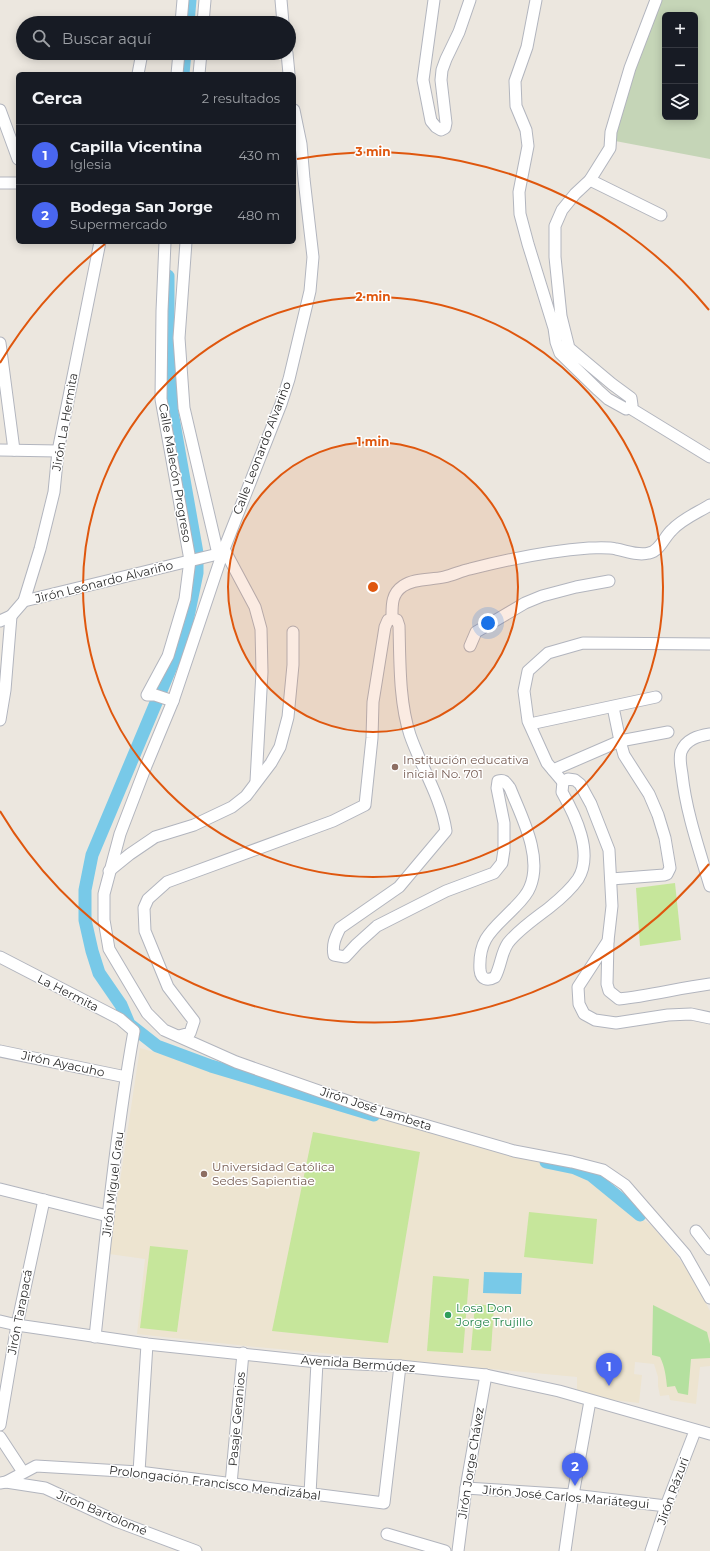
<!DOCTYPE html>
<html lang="es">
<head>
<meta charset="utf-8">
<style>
	body { margin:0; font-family:Montserrat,sans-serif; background:#20242c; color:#f1f3f6 }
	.controls { position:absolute; right:12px; top:12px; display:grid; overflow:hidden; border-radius:6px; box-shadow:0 2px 10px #0003 }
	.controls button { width:36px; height:36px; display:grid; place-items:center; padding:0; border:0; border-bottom:1px solid #363941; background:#171b24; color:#f1f3f6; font:20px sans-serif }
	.you { position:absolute; left:488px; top:623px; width:14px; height:14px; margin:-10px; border:3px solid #fff; border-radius:50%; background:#1a73e8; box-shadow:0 0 0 6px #1a73e833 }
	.badge { display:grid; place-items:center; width:26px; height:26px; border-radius:50%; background:#4966f0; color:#fff; font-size:13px; font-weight:700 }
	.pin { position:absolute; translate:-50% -33px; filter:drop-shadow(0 1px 2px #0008) }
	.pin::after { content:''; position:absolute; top:21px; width:14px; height:12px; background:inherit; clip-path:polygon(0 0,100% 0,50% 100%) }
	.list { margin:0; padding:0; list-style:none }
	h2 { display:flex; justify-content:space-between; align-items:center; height:52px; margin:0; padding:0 16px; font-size:17px }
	h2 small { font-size:13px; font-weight:400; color:#9ea1a6 }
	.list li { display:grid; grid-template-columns:26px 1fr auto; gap:12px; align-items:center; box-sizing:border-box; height:60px; padding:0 16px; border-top:1px solid #363941 }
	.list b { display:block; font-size:15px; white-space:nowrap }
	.list p { margin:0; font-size:13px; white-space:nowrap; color:#9ea1a6 }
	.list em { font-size:13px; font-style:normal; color:#9ea1a6 }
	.icon { flex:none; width:22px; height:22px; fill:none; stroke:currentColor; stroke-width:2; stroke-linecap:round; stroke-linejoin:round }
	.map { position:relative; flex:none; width:710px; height:1551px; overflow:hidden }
	.search { position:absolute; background:#171b24; box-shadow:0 2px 10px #0003; left:16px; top:16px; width:280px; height:44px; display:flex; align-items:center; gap:10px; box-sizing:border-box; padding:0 14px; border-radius:22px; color:#9ea1a6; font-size:15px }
	.panel { position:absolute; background:#171b24; box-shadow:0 2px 10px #0003; left:16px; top:72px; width:280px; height:172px; border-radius:6px }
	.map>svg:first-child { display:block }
	.education { fill:#ede4d0 }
	.green { fill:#b4e09f }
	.cemetery { fill:#c5d5b7; fill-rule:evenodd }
	.pitch { fill:#c6e69b }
	.water { fill:#78c9e8 }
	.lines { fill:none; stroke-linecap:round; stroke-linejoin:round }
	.canal { stroke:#78c9e8; stroke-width:13 }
	.street-casing { stroke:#b2b5be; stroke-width:13 }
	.street { stroke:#fff; stroke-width:11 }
	.ring { fill:none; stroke:#df570e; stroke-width:2 }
	.education-dot { fill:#8d6e63; stroke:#fff; stroke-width:1.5 }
	.leisure-dot { fill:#2e9e5b; stroke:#fff; stroke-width:1.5 }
	.labels { text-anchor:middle; stroke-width:3; stroke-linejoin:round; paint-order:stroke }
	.street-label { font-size:12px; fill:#2c2c2c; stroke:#fff }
	.education-label { font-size:12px; fill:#785e54; stroke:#fff; text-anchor:start }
	.leisure-label { font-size:12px; fill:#27864d; stroke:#fff; text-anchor:start }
	.centre { fill:#df570e; stroke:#fff; stroke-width:2 }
	.ring-label { font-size:12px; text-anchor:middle; font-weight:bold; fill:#df570e; stroke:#fff; stroke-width:3; stroke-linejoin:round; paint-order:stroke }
</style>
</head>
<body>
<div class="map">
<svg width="710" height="1551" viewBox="0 0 710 1551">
	<rect width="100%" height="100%" fill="#ece7df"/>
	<path class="education" d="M 140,1048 L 436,1134 L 579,1173 L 652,1226 L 690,1272 L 710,1311 L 710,1366 L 700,1367 L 696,1404 L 670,1400 L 669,1395 L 660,1396 L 658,1386 L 658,1377 L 654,1364 L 635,1362 L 634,1374 L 642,1375 L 639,1403 L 577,1396 L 577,1377 L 257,1347 L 137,1334 L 145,1259 L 109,1254 Z"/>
	<path class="green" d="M 653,1305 L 707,1332 L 710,1344 L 710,1358 L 691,1359 L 688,1395 L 678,1393 L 675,1386 L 667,1387 C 666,1377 665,1367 660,1357 L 652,1355 Z"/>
	<path class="cemetery" d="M 656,0 L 710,0 L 710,159 L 610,140 ZM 665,15 L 695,15 L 695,117 L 665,117 Z"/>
	<g class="pitch">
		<path d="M 675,883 L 681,940 L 640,946 L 636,888 Z"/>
		<path d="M 313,1132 L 420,1152 L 388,1343 L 272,1331 Z"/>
		<path d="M 529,1212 L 597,1219 L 593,1264 L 524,1257 Z"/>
		<path d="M 150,1246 L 188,1250 L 177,1332 L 140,1328 Z"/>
		<path d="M 433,1276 L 469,1279 L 463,1353 L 427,1351 Z"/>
		<path d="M 475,1304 L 494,1306 L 491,1351 L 471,1350 Z"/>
	</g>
	<path class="water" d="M 484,1272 L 522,1273 L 521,1294 L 483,1293 Z"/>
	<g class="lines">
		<g class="canal">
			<path d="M 188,23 L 190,0"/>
			<path d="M 183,74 L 185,53"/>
			<path d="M 168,276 L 168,336 L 172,412 L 197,553 L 197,573 L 184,636 L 92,855 L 85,890 L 85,920 L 92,951 L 99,973 L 121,1005 L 129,1024 L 157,1046 L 211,1066 L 374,1115"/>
			<path d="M 546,1162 L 575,1168 L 591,1175 L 640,1215"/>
		</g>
		<g class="street-casing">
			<g id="street">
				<path d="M 281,0 L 283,23"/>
				<path d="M 434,0 L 423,80 L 431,121 L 436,127 L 441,130 L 445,128 L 446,123 L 441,80 L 442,70 L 446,59 L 459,32 L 470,0"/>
				<path d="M 536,0 L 527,47 L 515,81 L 516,106 L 526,130 L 528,146 L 519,192 L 520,214 L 528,244 L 554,328 L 556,342 L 560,353 L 598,390 L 608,399 L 626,409 L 632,405 L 631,398 L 612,384 L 569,348 L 561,316 L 555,257 L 555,226 L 562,210 L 575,194 L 590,180 L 610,148 L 611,132 L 630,68 L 656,0"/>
				<path d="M 181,23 L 183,0"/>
				<path d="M 203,23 L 205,0"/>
				<path d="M 287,53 L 289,74"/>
				<path d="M 138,74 L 142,53"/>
				<path d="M 177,74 L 179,53"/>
				<path d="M 199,74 L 201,53"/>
				<path d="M 0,110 L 18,159"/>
				<path d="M 294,110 L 301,144 L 304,179 L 313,257 L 310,291 L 289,379 L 281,404 L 224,549 L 173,701 L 146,766 L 120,834 L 104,894 L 104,920 L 109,949 L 147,1013 L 164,1030 L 236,1062 L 376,1111 L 514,1151 L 572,1162 L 603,1170 L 625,1185 L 685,1254 L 710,1298"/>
				<path d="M 590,180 L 661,215"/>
				<path d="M 0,183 L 18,183"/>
				<path d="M 165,242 L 162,311 L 161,399 L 190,560 L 185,599 L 168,656 L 147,695 L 155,695 L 173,701"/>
				<path d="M 186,242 L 179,338 L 184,408 L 218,554"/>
				<path d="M 0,343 L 14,450"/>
				<path d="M 630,408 L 710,457"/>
				<path d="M 0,450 L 58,451"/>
				<path d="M 224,549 L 255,607 L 261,629 L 262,672 L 256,781"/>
				<path d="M 24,601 L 40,549 L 54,492 L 58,451 L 100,242"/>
				<path d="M 392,619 C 392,606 391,594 403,586 C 414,578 431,580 444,577 C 453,575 461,571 470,569 C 509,559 549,551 589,548 C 598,548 608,547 616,549 C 627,551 638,556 649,553 C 660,551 664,537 672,530 C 682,519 697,513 710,505"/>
				<path d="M 0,621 L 11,616 L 24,601 L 218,554 L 223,549"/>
				<path d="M 470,646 L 476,632 L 525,603 L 542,596 L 576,587 L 609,581"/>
				<path d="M 0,720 L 5,690 L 11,616"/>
				<path d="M 530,724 L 656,697"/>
				<path d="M 710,734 C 698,736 686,739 681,752 C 679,759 681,767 682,774 C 686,812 699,849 710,886"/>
				<path d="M 553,770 L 620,741 L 668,732"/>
				<path d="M 563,782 L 547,763 L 528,721 L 524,691 L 528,671 L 548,653 L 583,643 L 710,644"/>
				<path d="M 109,871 L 130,854 L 155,837 L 194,825 L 232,807 L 246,796 L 271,763 L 280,747 L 288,717 L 293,665 L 293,632"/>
				<path d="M 611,879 L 664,875 L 667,874 L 670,868 L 665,838 L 658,815 L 649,794 L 624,755 L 620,741 L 613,707"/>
				<path d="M 608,941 L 607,984 L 609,991 L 619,999 C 649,996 679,988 710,984"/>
				<path d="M 0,957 L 120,1019 L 134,1031 C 116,1132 106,1235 95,1337"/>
				<path d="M 179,1036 L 190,1033 L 194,1021 L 168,987 L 145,931 L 144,908 L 148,899 L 167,882 L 333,821 L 365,805 L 372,738 L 373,702 L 385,627 L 388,620 L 392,619 L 397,620 L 399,626 C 400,660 399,702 410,735 C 421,767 441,797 446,831 L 399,887 L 340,928 C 335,938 332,945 334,955 L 345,957 L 357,944 L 377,926 L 446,891 L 494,873 L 502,863 L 504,850 L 504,823 L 497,788 L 498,781 C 505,779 506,783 510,788 C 521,816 543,856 530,887 C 527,895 521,901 515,907 C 494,929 478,937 480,970 C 481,980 488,981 495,977 C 501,966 501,953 508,943 C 519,929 536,918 550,907 C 560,899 571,889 578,879 C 594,853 575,815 562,792 L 563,782 L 568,779 L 575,780 L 580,784 L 591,804 L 609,850 L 612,906 L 608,941 L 578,987 L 579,1004 L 584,1014 L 595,1020 L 616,1023 L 668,1015 L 691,1014 L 710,1018"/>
				<path d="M 0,1051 L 126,1077"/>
				<path d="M 0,1189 L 108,1216"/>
				<path d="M 696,1231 L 710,1249"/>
				<path d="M 0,1321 L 17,1325 L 147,1344 L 317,1362 L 400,1366 L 486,1375 L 559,1391 L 710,1434"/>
				<path d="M 0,1425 L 17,1325 L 44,1200"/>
				<path d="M 0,1437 L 23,1472"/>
				<path d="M 139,1472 L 147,1344"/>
				<path d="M 6,1482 L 45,1488 L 116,1521 L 196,1551"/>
				<path d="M 0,1483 L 6,1482 L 36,1466 L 139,1472 L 384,1503 L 400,1366"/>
				<path d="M 231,1484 L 243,1353"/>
				<path d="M 466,1488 L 573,1495 L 666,1506"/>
				<path d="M 310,1494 L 317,1362"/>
				<path d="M 387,1534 L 445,1551"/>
				<path d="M 458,1551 L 466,1488 L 486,1375"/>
				<path d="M 565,1551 L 573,1495 L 590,1401"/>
				<path d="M 651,1551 L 666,1506 L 695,1431"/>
			</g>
		</g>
		<use href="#street" class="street"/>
	</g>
	<circle cx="373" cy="587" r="145" fill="#df570e" fill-opacity=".12"/>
	<g class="ring">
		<circle cx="373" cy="587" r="145"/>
		<circle cx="373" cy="587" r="290"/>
		<path d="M709 864A435 435 0 0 1 0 811M0 363A435 435 0 0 1 105 244M297 159A435 435 0 0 1 709 310"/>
	</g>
	<g class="education-dot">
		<circle cx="395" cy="767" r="4"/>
		<circle cx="204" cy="1174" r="4"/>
	</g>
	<circle class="leisure-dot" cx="448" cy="1315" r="4"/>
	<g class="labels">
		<g class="street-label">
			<text transform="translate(65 422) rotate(-80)" y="4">Jirón La Hermita</text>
			<text transform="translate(262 448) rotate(-69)" y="4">Calle Leonardo Alvariño</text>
			<text transform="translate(175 473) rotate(80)" y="4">Calle Malecón Progreso</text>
			<text transform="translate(104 582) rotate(-14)" y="4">Jirón Leonardo Alvariño</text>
			<text transform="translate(68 993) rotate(27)" y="4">La Hermita</text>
			<text transform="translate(63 1064) rotate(12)" y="4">Jirón Ayacuho</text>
			<text transform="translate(376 1109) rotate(18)" y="4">Jirón José Lambeta</text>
			<text transform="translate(113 1184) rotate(-83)" y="4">Jirón Miguel Grau</text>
			<text transform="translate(20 1312) rotate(-79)" y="4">Jirón Tarapacá</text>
			<text transform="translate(358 1364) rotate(4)" y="4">Avenida Bermúdez</text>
			<text transform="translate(237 1419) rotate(-85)" y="4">Pasaje Geranios</text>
			<text transform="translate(471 1463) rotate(-81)" y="4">Jirón Jorge Chávez</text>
			<text transform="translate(215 1483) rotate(7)" y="4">Prolongación Francisco Mendizábal</text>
			<text transform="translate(673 1491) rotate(-70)" y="4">Jirón Rázuri</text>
			<text transform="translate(566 1497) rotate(5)" y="4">Jirón José Carlos Mariátegui</text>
			<text transform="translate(102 1513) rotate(23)" y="4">Jirón Bartolomé</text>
		</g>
		<g class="education-label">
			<text x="403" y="764">Institución educativa<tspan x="403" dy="14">inicial No. 701</tspan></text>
			<text x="212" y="1171">Universidad Católica<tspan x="212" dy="14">Sedes Sapientiae</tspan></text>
		</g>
		<g class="leisure-label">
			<text x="456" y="1312">Losa Don<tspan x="456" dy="14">Jorge Trujillo</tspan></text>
		</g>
	</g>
	<circle cx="373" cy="587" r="6" class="centre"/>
	<g class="ring-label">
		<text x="373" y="156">3 min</text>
		<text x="373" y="301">2 min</text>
		<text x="373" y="446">1 min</text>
	</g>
</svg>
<div class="controls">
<button>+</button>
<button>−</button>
<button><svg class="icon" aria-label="layers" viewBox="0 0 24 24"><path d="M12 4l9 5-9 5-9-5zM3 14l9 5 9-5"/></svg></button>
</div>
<div class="you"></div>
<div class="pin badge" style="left:609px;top:1386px">1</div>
<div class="pin badge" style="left:575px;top:1486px">2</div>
<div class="search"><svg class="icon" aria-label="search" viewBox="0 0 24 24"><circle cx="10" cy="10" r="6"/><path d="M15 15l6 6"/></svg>Buscar aquí</div>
<section class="panel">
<h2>Cerca<small>2 resultados</small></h2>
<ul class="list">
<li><span class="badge">1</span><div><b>Capilla Vicentina</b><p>Iglesia</p></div><em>430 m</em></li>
<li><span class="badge">2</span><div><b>Bodega San Jorge</b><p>Supermercado</p></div><em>480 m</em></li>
</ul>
</section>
</div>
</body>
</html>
